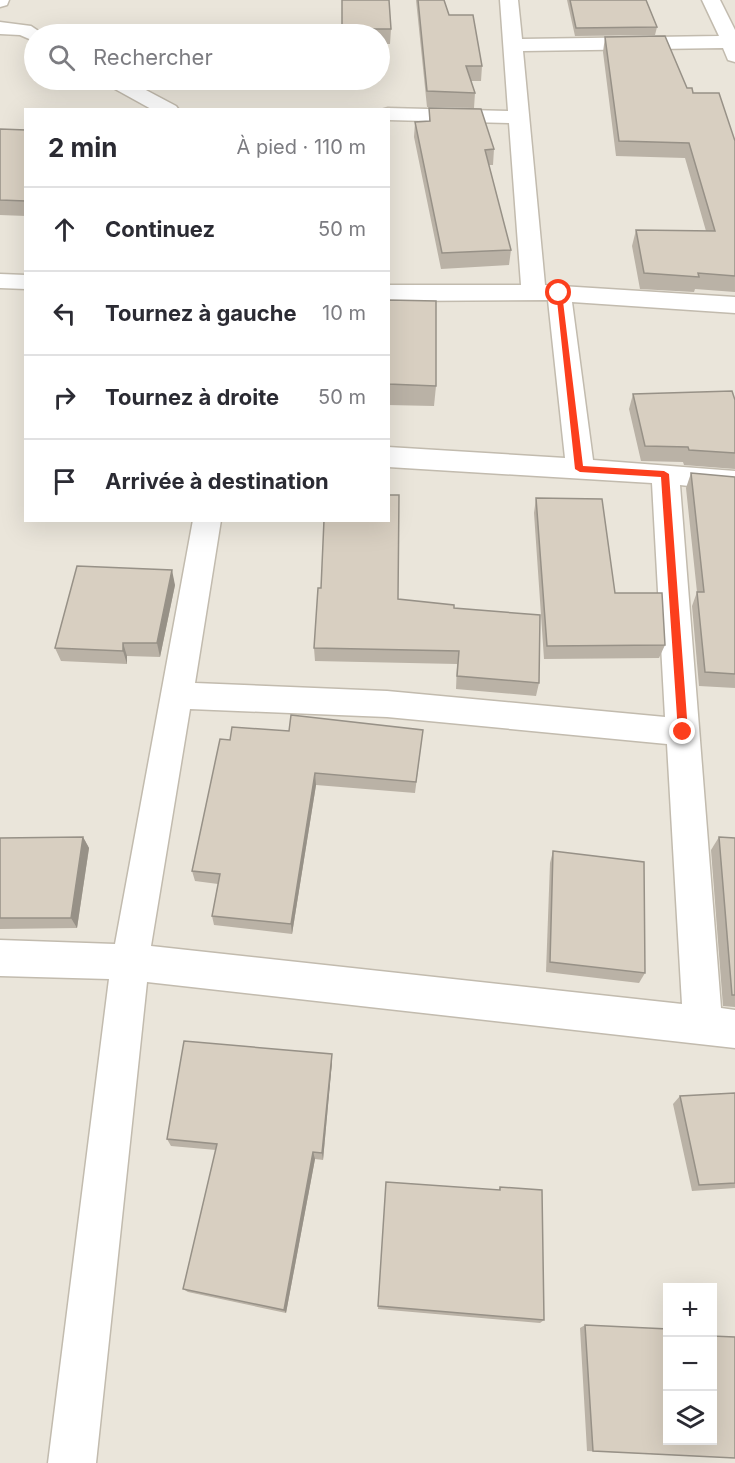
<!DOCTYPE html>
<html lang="fr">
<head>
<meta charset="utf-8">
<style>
	body { margin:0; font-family:Inter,sans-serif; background:#f7f7f7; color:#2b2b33 }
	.controls { position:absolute; right:18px; bottom:18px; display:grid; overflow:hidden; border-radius:0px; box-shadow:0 6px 24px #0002 }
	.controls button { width:54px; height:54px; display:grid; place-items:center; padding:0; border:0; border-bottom:2px solid #e1e1e2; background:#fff; color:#2b2b33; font:30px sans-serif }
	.stop { position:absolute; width:18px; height:18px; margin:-14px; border:4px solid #fc3f1d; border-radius:50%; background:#fff }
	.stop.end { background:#fc3f1d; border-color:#fff; box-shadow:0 2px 6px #0008 }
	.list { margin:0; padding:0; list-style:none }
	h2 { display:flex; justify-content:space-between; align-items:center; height:78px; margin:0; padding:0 24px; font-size:26px }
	h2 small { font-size:20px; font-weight:400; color:#7c7c81 }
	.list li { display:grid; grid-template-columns:39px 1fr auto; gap:18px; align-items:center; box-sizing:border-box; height:84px; padding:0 24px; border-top:2px solid #e1e1e2 }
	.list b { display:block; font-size:22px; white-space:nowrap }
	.list em { font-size:20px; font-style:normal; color:#7c7c81 }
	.icon { flex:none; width:33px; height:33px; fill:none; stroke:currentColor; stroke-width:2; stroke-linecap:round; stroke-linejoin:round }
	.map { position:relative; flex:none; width:735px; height:1463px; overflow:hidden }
	.search { position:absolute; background:#fff; box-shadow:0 6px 24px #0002; left:24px; top:24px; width:366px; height:66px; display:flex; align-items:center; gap:15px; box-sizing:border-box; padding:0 21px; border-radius:33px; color:#7c7c81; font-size:22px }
	.panel { position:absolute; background:#fff; box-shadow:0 6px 24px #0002; left:24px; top:108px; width:366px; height:414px; border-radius:0px }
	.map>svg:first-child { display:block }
	.residential { fill:#eae5da; fill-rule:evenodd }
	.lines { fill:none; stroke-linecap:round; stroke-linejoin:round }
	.minor-casing { stroke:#c2bbae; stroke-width:3 }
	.minor { fill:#fff; fill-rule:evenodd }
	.wall { fill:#bab2a6 }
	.shaded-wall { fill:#979187 }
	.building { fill:#d8cfc1; stroke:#979187; stroke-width:1.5 }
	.route { fill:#fc3f1d }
</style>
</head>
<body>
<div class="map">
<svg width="735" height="1463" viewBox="0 0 735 1463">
	<rect width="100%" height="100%" fill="#f6f3ec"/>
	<path class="residential" d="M 0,0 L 735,0 L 735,1463 L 0,1463 ZM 34,34 L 380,34 L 380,80 L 34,80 ZM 26,110 L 388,110 L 388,520 L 26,520 ZM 668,1288 L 712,1288 L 712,1440 L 668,1440 Z"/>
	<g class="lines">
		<g class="minor-casing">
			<g id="minor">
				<path d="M 0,0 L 9,0 L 7,5 L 0,7 Z"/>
				<path d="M 500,0 L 518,0 L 522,39 L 719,36 L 702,0 L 720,0 L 735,30 L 735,62 L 728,60 L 723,48 L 523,51 L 545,285 L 735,297 L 735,313 L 572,302 L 593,460 L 735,471 L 735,491 L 680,485 L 721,1008 L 735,1010 L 735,1048 L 147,982 L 96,1463 L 48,1463 L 109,979 L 0,976 L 0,940 L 115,944 L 193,520 L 221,520 L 195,683 L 387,691 L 665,717 L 652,483 L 388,467 L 388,447 L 565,458 L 548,300 L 388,301 L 388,285 L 521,285 L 509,123 L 388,120 L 388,110 L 381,110 L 388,108 L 508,111 ZM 190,709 L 387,717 L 667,744 L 682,1004 L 151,946 Z"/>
				<path d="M 0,22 L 31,26 L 43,34 L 34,34 L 34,41 L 20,35 L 0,34 Z"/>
				<path d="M 103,80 L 127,80 L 176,106 L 179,110 L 153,110 L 106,84 Z"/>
				<path d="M 0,274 L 26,275 L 26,289 L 0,288 Z"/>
			</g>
		</g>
		<use href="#minor" class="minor"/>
	</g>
	<g class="wall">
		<path d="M 342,0 L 391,29 L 390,44 L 380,44 L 380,34 L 343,34 Z"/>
		<path d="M 416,0 L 444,0 L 449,15 L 482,66 L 481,81 L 471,81 L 475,93 L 474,108 L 427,107 Z"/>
		<path d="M 567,0 L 646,0 L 657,27 L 655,35 L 575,36 Z"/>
		<path d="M 605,37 L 693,93 L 735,141 L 735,292 L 695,289 L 694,292 L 640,289 L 632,246 L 636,230 L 706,231 L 685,158 L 616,156 L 603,52 Z"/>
		<path d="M 429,108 L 494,149 L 493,165 L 489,165 L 511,250 L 509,265 L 441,269 L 414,137 L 415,122 L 429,121 Z"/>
		<path d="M 0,129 L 26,130 L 26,216 L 0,215 Z"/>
		<path d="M 388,300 L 436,386 L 434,406 L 388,405 Z"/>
		<path d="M 633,394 L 735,400 L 735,469 L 684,465 L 683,462 L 641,461 L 629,409 Z"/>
		<path d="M 691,473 L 735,477 L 735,688 L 699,686 L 692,606 L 697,592 L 686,488 Z"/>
		<path d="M 536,498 L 615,593 L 665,645 L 659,658 L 544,659 L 534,513 Z"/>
		<path d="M 175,585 L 160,657 L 127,656 L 127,664 L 61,661 L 55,648 Z"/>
		<path d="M 398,599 L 454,608 L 539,683 L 536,696 L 456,689 L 457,664 L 315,661 L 314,648 Z"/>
		<path d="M 423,730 L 415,793 L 316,785 L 292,934 L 214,925 L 212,916 L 218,884 L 195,881 L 192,871 L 230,740 L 289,731 Z"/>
		<path d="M 83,837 L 89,848 L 77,928 L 0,929 L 0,838 Z"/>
		<path d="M 719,837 L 735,838 L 735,1007 L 723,1006 L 711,850 Z"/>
		<path d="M 553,851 L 645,973 L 639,983 L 546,972 L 550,863 Z"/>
		<path d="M 332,1062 L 323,1160 L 315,1159 L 286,1313 L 188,1292 L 183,1289 L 216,1150 L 171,1146 L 167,1139 Z"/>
		<path d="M 735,1093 L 735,1188 L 692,1191 L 673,1104 L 680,1096 Z"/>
		<path d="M 386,1182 L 499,1190 L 500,1187 L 544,1320 L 540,1323 L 378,1309 Z"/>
		<path d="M 585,1325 L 668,1440 L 735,1458 L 587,1451 L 580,1328 Z"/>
	</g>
	<g class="shaded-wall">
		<path d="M 172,570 L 175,585 L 160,657 L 157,643 Z"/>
		<path d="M 123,643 L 127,656 L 127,664 L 123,651 Z"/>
		<path d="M 315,773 L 316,785 L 292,934 L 291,924 Z"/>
		<path d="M 83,837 L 89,848 L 77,928 L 71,918 Z"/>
		<path d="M 332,1054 L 332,1062 L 323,1160 L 322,1153 Z"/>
		<path d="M 313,1152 L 315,1159 L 286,1313 L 284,1310 Z"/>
	</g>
	<g class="building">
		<path d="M 342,0 L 389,0 L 391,29 L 342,29 Z"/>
		<path d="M 418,0 L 444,0 L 449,15 L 473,15 L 482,66 L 466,66 L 475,93 L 427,91 Z"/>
		<path d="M 570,0 L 646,0 L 657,27 L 576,28 Z"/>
		<path d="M 665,36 L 687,88 L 692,88 L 693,93 L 719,93 L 735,141 L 735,276 L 698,273 L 699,277 L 644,273 L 636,230 L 715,231 L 689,143 L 619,141 L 605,37 Z"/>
		<path d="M 429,108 L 481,109 L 494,149 L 485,150 L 511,250 L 442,253 L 415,122 L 430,121 Z"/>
		<path d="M 0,129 L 26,130 L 26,201 L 0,200 Z"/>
		<path d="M 388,300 L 436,301 L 436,386 L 388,384 Z"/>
		<path d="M 732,391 L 735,400 L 735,453 L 689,450 L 688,447 L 645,446 L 633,394 Z"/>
		<path d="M 691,473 L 735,477 L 735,674 L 705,672 L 697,592 L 704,592 Z"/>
		<path d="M 388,495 L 399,495 L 398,599 L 454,605 L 454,608 L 540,615 L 539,683 L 457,676 L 459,651 L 314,648 L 318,588 L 321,588 L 324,520 L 388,520 Z"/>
		<path d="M 536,498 L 602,499 L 615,593 L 662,593 L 665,645 L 547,646 Z"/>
		<path d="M 77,566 L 172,570 L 157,643 L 123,643 L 123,651 L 55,648 Z"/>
		<path d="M 291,715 L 423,730 L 416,782 L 315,773 L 291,924 L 212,916 L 220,874 L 192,871 L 220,739 L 230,740 L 232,727 L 289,731 Z"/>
		<path d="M 83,837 L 71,918 L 0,918 L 0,838 Z"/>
		<path d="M 719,837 L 735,838 L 735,995 L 732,995 Z"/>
		<path d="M 553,851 L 644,862 L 645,973 L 550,962 Z"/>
		<path d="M 184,1041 L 332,1054 L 322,1153 L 313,1152 L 284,1310 L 183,1289 L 217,1144 L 167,1139 Z"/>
		<path d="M 735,1093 L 735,1183 L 699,1185 L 680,1096 Z"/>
		<path d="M 386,1182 L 500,1190 L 500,1187 L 542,1190 L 544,1320 L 378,1306 Z"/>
		<path d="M 585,1325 L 668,1329 L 668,1440 L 712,1440 L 712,1336 L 735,1337 L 735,1458 L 593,1451 Z"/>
	</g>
	<path class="route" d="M 556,291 L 562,293 L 583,466 L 664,471 L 669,474 L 688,732 L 683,736 L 678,732 L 661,477 L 580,472 L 575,469 Z"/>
</svg>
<div class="controls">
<button>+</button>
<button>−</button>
<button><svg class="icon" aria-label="layers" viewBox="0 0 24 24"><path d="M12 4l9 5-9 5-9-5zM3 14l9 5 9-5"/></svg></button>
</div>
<div class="stop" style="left:559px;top:293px"></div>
<div class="stop end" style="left:683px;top:732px"></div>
<div class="search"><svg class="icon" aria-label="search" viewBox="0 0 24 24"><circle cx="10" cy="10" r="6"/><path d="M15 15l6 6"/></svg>Rechercher</div>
<section class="panel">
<h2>2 min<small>À pied · 110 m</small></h2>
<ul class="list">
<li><svg class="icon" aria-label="ahead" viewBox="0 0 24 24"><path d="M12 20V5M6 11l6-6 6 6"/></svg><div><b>Continuez</b></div><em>50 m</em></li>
<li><svg class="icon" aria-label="left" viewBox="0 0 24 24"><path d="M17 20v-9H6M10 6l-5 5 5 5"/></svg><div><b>Tournez à gauche</b></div><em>10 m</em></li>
<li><svg class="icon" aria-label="right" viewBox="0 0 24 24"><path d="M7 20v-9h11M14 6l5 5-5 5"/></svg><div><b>Tournez à droite</b></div><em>50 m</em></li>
<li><svg class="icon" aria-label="arrive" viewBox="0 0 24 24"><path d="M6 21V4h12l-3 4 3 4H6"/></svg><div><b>Arrivée à destination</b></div></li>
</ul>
</section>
</div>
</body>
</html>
